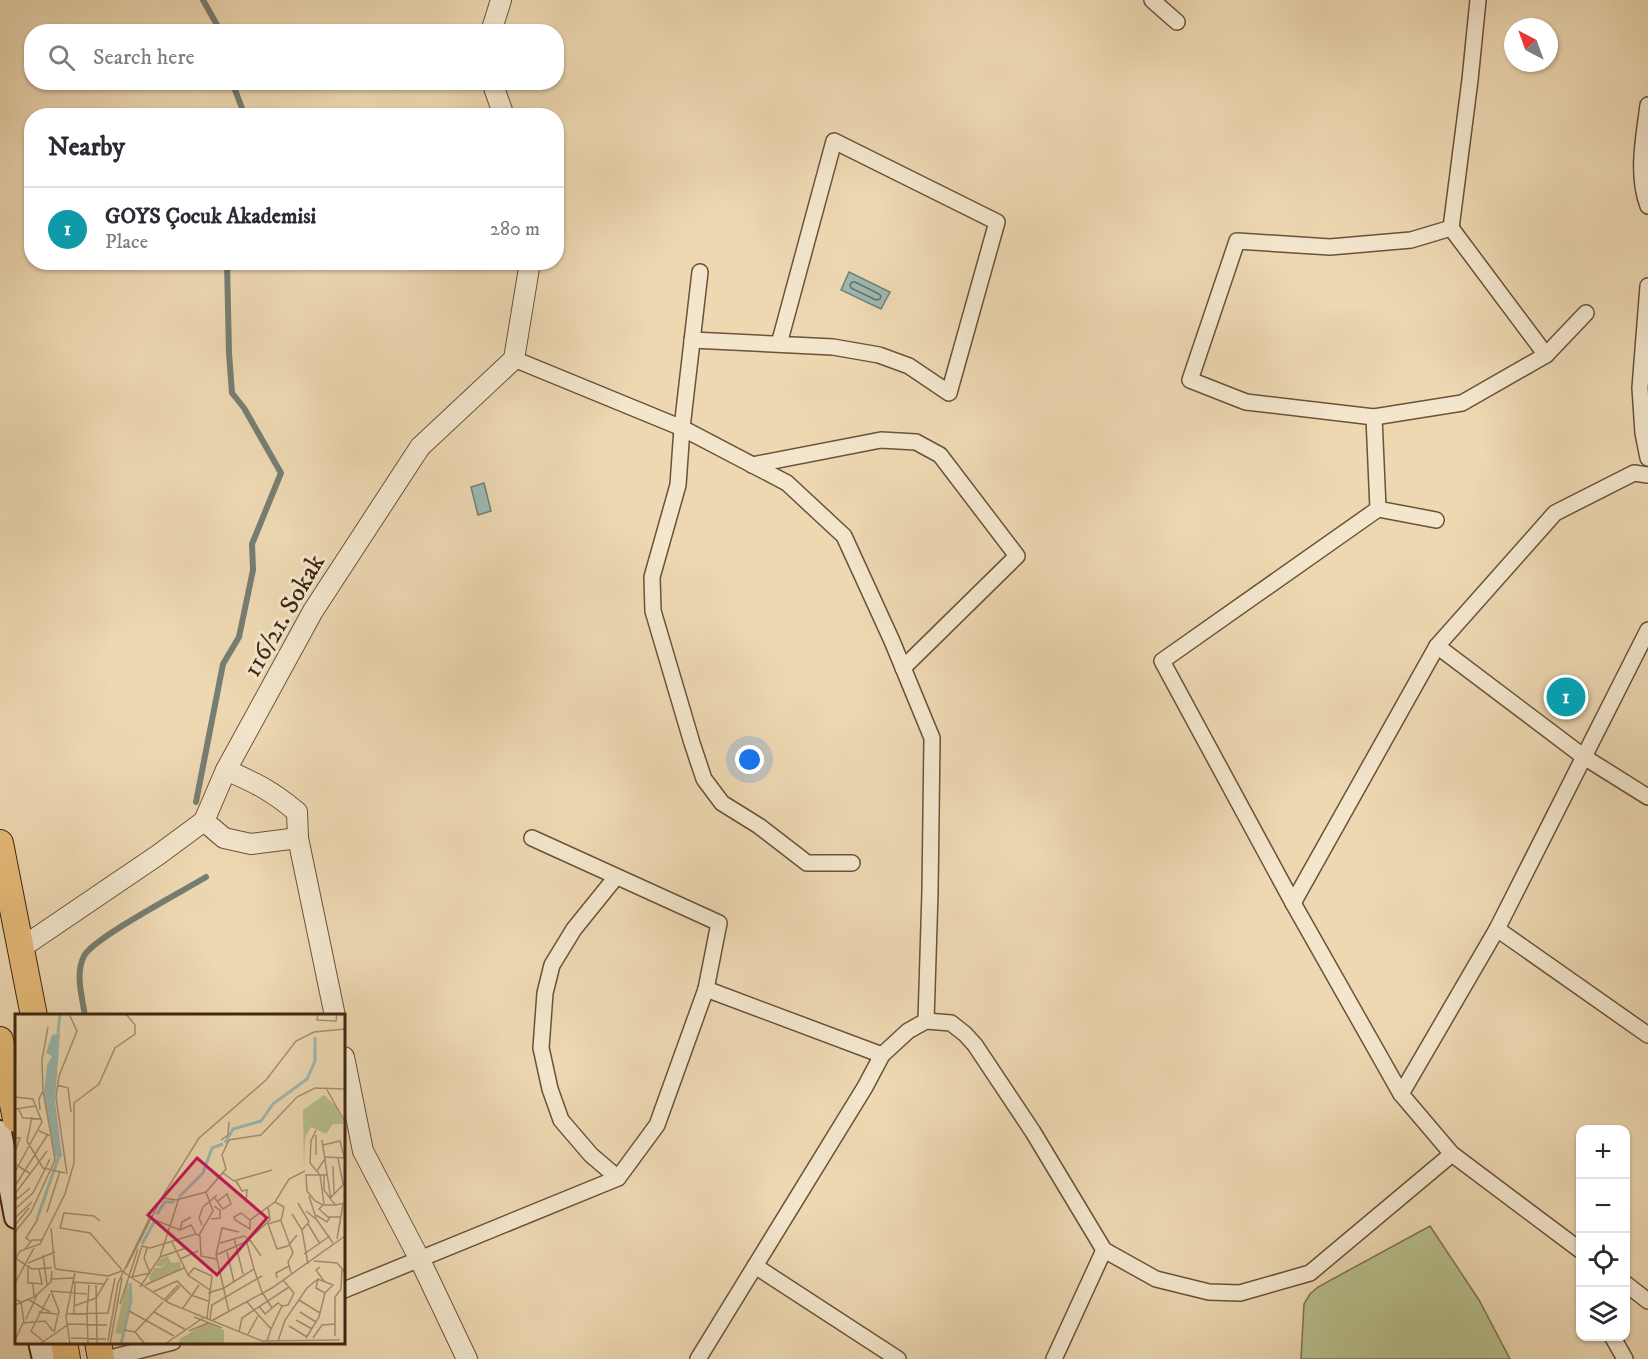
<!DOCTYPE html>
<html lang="en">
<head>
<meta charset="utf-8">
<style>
	body { margin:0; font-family:"IM FELL DW Pica",serif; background:#f7f7f7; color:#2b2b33 }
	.controls { position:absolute; right:18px; bottom:18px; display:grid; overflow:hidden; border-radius:12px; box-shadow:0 2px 4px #0004 }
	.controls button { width:54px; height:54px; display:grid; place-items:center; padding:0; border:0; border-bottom:2px solid #e1e1e2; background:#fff; color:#2b2b33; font:30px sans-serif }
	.compass { position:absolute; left:1504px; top:18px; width:54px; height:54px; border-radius:50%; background:#fff; box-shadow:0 2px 4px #0004; rotate:319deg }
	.you { position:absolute; left:750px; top:760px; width:21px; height:21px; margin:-15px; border:4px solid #fff; border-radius:50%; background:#1a73e8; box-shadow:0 0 0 9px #1a73e833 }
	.badge { display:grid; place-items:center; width:39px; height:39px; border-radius:50%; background:#111827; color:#fff; font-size:20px; font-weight:700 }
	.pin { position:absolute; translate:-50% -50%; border:3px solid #fff; box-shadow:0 2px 6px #0006 }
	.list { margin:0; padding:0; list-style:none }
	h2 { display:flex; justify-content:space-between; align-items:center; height:78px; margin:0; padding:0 24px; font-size:26px }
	h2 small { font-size:20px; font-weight:400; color:#7c7c81 }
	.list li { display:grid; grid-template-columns:39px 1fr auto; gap:18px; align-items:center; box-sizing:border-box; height:84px; padding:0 24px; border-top:2px solid #e1e1e2 }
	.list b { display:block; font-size:22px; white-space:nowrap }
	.list p { margin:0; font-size:20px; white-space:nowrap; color:#7c7c81 }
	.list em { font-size:20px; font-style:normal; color:#7c7c81 }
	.icon { flex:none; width:33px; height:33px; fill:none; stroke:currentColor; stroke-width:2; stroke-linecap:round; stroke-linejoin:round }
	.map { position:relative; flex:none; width:1648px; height:1359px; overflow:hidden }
	.search { position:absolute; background:#fff; box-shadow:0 2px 4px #0004; left:24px; top:24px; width:540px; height:66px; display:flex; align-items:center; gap:15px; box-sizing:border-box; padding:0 21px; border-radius:24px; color:#7c7c81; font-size:22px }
	.panel { position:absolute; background:#fff; box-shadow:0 2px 4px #0004; left:24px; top:108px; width:540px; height:162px; border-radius:24px }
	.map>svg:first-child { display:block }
	.green { fill:#b7bf8d; stroke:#7c724f; stroke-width:1.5 }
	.water { fill:#9ab9b2; stroke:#767e72; stroke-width:1.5 }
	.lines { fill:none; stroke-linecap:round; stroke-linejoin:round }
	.shore { stroke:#6d6f62; stroke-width:1.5 }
	.stream { stroke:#767e72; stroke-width:6 }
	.minor-casing { stroke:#6b5239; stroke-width:18 }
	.tertiary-casing { stroke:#6b5239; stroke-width:22 }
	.secondary-casing { stroke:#402511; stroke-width:26 }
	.trunk-casing { stroke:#402511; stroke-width:28 }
	.minor { stroke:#f3e6cd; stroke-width:15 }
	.tertiary { stroke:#f3e6cd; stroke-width:20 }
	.secondary { stroke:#f3e6cd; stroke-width:22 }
	.trunk { stroke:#e6bc79; stroke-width:26 }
	.labels { text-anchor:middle; stroke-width:6; stroke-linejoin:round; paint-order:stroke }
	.street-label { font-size:26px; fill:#402511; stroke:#f3e6cd }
	.inset-river { fill:none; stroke:#9ab9b2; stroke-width:3 }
	.inset-road { fill:none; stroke:#a89072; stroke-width:1.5 }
	.view { fill:#c2185b; fill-opacity:0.15; stroke:#c2185b; stroke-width:3 }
	.inset-edge { fill:none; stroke:#402511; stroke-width:3 }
</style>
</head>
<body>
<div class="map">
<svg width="1648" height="1359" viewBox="0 0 1648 1359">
	<rect width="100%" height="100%" fill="#edd8b2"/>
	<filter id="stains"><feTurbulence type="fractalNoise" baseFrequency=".00333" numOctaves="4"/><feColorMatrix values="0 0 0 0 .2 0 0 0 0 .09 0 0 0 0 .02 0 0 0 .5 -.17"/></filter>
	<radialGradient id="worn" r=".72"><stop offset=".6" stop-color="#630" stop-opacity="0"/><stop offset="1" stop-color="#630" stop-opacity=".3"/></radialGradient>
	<path class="green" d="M 1430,1226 L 1479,1300 L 1510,1359 L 1301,1359 L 1304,1304 L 1310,1294 L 1318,1287 Z"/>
	<g class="water">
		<path d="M 849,272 L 890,292 L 881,309 L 841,290 Z"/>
		<path d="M 484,483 L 491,511 L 478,515 L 471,487 Z"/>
	</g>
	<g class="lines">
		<path class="shore" d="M 852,282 L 855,282 L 879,294 L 881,296 L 880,299 L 876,300 L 851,288 L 850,285 Z"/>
		<g class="stream">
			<path d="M 203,0 L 221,32"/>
			<path d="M 232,82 L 245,116"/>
			<path d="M 196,802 L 223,664 L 239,637 L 253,570 L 252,544 L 281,473 L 244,408 L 232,393 L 229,353 L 227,262"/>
			<path d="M 85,1016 C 82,996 75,974 84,956 C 93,938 185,890 206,877"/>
		</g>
		<g class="minor-casing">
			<g id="minor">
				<path d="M 1152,0 L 1177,22"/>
				<path d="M 1648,105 C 1644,138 1636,174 1648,206"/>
				<path d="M 1451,228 L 1546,355 L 1462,403 L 1374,417 L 1246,402 L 1190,380 L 1237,241 L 1330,247 L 1411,240 Z"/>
				<path d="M 1451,228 L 1470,80 L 1478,0"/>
				<path d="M 700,272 L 682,428 L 678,485 L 652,577 L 653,611 L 692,743 L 704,779 L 722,803 L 759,826 L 807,863 L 852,863"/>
				<path d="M 1648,286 L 1640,388 L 1643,433 L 1648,458"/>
				<path d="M 692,340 L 833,347 L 879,355 L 909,366 L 949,393 L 997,222 L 834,141 L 779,344"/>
				<path d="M 1546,355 L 1586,313"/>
				<path d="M 514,359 L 682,428 L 787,483 L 844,536 L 892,641 L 932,738 L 930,892 L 926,1021"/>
				<path d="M 1374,417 L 1378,509"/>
				<path d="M 752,465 L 881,440 L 916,442 L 940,455 L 1017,556 L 903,668"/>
				<path d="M 1436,520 L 1378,509 L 1162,661 L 1293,903 L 1401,1094 L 1452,1154 L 1580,1250"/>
				<path d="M 1437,646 L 1584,757 L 1648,797"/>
				<path d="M 532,838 L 719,923 L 706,989"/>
				<path d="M 616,877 L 574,929 L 552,965 L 545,993 L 541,1048 L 550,1089 L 561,1120 L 591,1155 L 618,1178"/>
				<path d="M 1293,903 L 1437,646 L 1555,513 L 1634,473 L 1648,475"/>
				<path d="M 1497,929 L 1648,1035"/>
				<path d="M 1401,1094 L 1497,929 L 1648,630"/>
				<path d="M 755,1266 L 898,1359"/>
				<path d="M 1626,1284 L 1648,1301"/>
				<path d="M 344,1290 L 618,1178 L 657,1125 L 706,989 L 882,1055"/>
				<path d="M 1612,1336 L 1625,1359"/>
				<path d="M 106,1359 L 173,1342"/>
				<path d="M 698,1359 L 865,1087 L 882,1055 L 908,1031 L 926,1021 L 951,1023 L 965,1034 L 975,1045 L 1033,1132 L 1104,1250 L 1156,1279 L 1209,1292 L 1240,1293 L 1310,1273 L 1452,1154"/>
				<path d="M 1054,1359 L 1104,1250"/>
			</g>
		</g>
		<g class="tertiary-casing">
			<g id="tertiary">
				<path d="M 491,32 L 501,0"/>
				<path d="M 492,82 L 504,116"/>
				<path d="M 226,770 C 256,783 272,791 297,812 L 298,838 L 335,1016"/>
				<path d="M 204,821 L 224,838 L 251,844 L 298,838"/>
				<path d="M 21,948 L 158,855 L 204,821 L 226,770 L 313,611 L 420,447 L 514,359 L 530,262"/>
				<path d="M 344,1057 L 363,1151 L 419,1258 L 467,1359"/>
			</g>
		</g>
		<g class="secondary-casing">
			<g id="secondary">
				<path d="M 0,1132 L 16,1217"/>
				<path d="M 40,1342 L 44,1359"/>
			</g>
		</g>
		<g class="trunk-casing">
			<g id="trunk">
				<path d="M 0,843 L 34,1016"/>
				<path d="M 0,1040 L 16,1119"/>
				<path d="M 64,1342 L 67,1359"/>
				<path d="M 98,1342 L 101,1359"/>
			</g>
		</g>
		<use href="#minor" class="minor"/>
		<use href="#tertiary" class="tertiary"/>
		<use href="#secondary" class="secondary"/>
		<use href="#trunk" class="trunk"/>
	</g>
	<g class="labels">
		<g class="street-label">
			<text transform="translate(283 615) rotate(-60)" y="9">116/21. Sokak</text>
		</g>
	</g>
	<g transform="translate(15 1014)">
		<rect width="330" height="330" fill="#edd8b2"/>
		<path d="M 309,81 L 320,91 L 329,110 L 318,110 L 311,120 L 296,113 L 290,124 L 289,156 L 288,96 ZM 153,242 L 156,249 L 165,248 L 166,255 L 136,268 L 134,263 L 140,254 L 146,254 L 152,248 L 145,253 L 141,251 L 145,245 ZM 112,267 L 116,287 L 107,320 L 100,319 ZM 192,309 L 209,316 L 209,330 L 164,330 L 165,325 Z" fill="#b7bf8d"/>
		<path d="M 45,19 L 40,87 L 47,143 L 40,142 L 29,79 L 32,51 L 37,42 L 31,39 L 37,21 Z" fill="#9ab9b2"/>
		<path class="inset-river" d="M 43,19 L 45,0M 210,129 L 218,115 L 246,107 L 258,90 L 292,65 L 300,47 L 300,23M 164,183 L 188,159 L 197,134 L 208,130M 142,200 L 150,188 L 159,188M 22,205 L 44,142M 127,230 L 139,208M 106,330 L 116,287 L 115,269"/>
		<path class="inset-road" d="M 303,0 L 302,6 L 321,7 L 322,0M 42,71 L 53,74 L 56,98M 311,74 L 330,108M 28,77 L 27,46 L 33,13M 0,83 L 18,85 L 27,108 L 0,158M 3,94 L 8,104 L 27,105M 0,95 L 20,92M 25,96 L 24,85 L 28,77 L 36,121M 301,116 L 296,127 L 295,149 L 305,161 L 313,161M 0,124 L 5,124 L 0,138M 206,126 L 213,121 L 214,108M 307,126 L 316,186 L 321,191 L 330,189M 12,127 L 28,154 L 50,159M 12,127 L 17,103M 308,131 L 325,127 L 330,146M 301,141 L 301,121M 323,144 L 328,170M 0,150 L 16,160M 318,152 L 319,179M 302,157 L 311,143 L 330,144M 208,159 L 219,167 L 257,156M 52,160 L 41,83 L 44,62 L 62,17 L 54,0M 309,161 L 309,176 L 315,184 L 330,169M 221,167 L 227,177 L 232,176 L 231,188M 0,172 L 33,120M 0,180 L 32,137M 0,180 L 2,185 L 15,174M 294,182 L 301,204M 199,183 L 208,195 L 216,190 L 212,180 L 203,187M 149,184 L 161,186 L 191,178 L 211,155 L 207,141 L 214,126 L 246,121 L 282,83 L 300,74 L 330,75M 260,188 L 269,193 L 266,207 L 278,239 L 273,248 L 276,259M 283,189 L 294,208 L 287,216M 309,190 L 305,161 L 291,161 L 292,177 L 300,187 L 308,191 L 321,191M 308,191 L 304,195 L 313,203 L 326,203M 0,195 L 18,179 L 35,145M 291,197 L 302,206 L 318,229M 32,198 L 45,157M 226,199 L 235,206 L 235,215 L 220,206 L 219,203 ZM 277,200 L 287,216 L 293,250M 301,201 L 312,208 L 315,203M 0,204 L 17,188M 137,205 L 165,216 L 176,211 L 181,220M 196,205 L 205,204 L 205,196 L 199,192M 235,206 L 260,188 L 274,165 L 290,157M 266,206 L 253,210 L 262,235 L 273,232 L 282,221M 85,207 L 79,202 L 49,199 L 45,214 L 75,219 L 107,256M 293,210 L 305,230M 0,211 L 14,194M 187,211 L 184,204 L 188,193 L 202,181M 36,214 L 40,254M 165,216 L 167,208 L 176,203M 0,218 L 16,198 L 40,146 L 36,122 L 24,117M 184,221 L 198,197 L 191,178M 219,224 L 228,260M 235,224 L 255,206 L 253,192M 322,225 L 328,190M 235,226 L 246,242M 15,227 L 11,224 L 23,205M 157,228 L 173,261M 10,235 L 17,226 L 27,226M 212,238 L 219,268M 289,240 L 315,222M 28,241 L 32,271M 201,241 L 235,226 L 229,222 L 205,229M 145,243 L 171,234M 0,244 L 17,255 L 37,254M 1,244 L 5,237 L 25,230 L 50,180 L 59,149 L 59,89 L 84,70 L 100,34 L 120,20 L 120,11 L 111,0M 165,245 L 183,237M 299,247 L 322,249 L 330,258M 13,249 L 40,238M 13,253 L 13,269 L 18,269M 305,253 L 301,256 L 309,267M 111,254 L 147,183 L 184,124 L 251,66 L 281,27 L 299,18 L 330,15M 40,255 L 93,262 L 107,257M 239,255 L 247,278 L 257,294M 107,257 L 154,289 L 247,327 L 325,326M 117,263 L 135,259 L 129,244 L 132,234M 117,264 L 127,232 L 135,234 L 181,220 L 185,222 L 186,242 L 201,245M 262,264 L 261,259 L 274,252M 36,265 L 58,264M 303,265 L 301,274 L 310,279M 57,268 L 90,270M 0,269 L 19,234M 81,271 L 82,330M 130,271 L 169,254M 125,273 L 145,243 L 164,184M 195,276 L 173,261 L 179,254 L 197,262M 138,278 L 162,267 L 176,281 L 193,287M 193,279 L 209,274 L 239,255 L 232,229M 19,283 L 18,269 L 27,270 L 24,255M 81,284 L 93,264M 0,285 L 6,288 L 9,308M 14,286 L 35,298M 149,286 L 163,271M 284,286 L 305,299M 151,287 L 165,272M 232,288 L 256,315 L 252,327M 105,290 L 123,235M 0,291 L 19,283 L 36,268 L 37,257M 59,292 L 81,284M 244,292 L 250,300 L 263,289 L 267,292 L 256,315M 267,292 L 273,291 L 279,279 L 274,273M 168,294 L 184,271M 114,297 L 159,322M 23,298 L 42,300M 139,298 L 171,316M 214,298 L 201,241 L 207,214 L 224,218M 285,298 L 301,308M 59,299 L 60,269M 72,299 L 73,330M 72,299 L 74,271M 51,300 L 93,299 L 100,264M 179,303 L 207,314M 192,304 L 197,262M 11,305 L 22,281M 195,305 L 197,291 L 247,262M 198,306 L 257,274 L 330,222M 281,306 L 297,315M 274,312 L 292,323M 109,316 L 120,318 L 130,330M 174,317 L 193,309M 39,318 L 44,297 L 36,277 L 72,280M 120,318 L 148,288M 224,318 L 227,304 L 274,273 L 268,266M 233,320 L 243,302M 320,322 L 320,283 L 326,275 L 327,254M 56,324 L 91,325M 298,324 L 307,311 L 320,310M 0,326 L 8,309 L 30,307 L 38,317M 28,327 L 16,317 L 35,280M 93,327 L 103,269 L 135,203M 263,327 L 270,306 L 292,274 L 303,265 L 318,271 L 310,279 L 304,303 L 291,324M 25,330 L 54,310 L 92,311M 55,330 L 51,302 L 60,259M 95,330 L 107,264M 150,330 L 188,304"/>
		<path class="view" d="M 182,144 L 252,204 L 202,261 L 133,201 Z"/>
		<rect width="330" height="330" class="inset-edge"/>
	</g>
	<rect width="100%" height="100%" filter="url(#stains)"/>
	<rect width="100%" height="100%" fill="url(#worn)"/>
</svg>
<div class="controls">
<button>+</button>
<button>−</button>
<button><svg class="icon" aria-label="locate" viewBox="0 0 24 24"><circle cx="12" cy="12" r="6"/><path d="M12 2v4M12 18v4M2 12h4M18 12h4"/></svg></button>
<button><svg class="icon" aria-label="layers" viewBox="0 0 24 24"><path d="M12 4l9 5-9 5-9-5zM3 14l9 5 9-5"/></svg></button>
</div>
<svg class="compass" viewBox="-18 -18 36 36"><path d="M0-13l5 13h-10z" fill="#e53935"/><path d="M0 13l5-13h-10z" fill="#7c7c81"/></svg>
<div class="you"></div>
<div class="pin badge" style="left:1566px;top:697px;background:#0f9aa8">1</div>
<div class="search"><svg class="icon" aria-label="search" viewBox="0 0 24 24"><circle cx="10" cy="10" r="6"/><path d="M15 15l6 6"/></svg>Search here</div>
<section class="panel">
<h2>Nearby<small></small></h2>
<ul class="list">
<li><span class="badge" style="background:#0f9aa8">1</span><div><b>GOYS Çocuk Akademisi</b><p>Place</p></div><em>280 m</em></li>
</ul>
</section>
</div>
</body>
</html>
